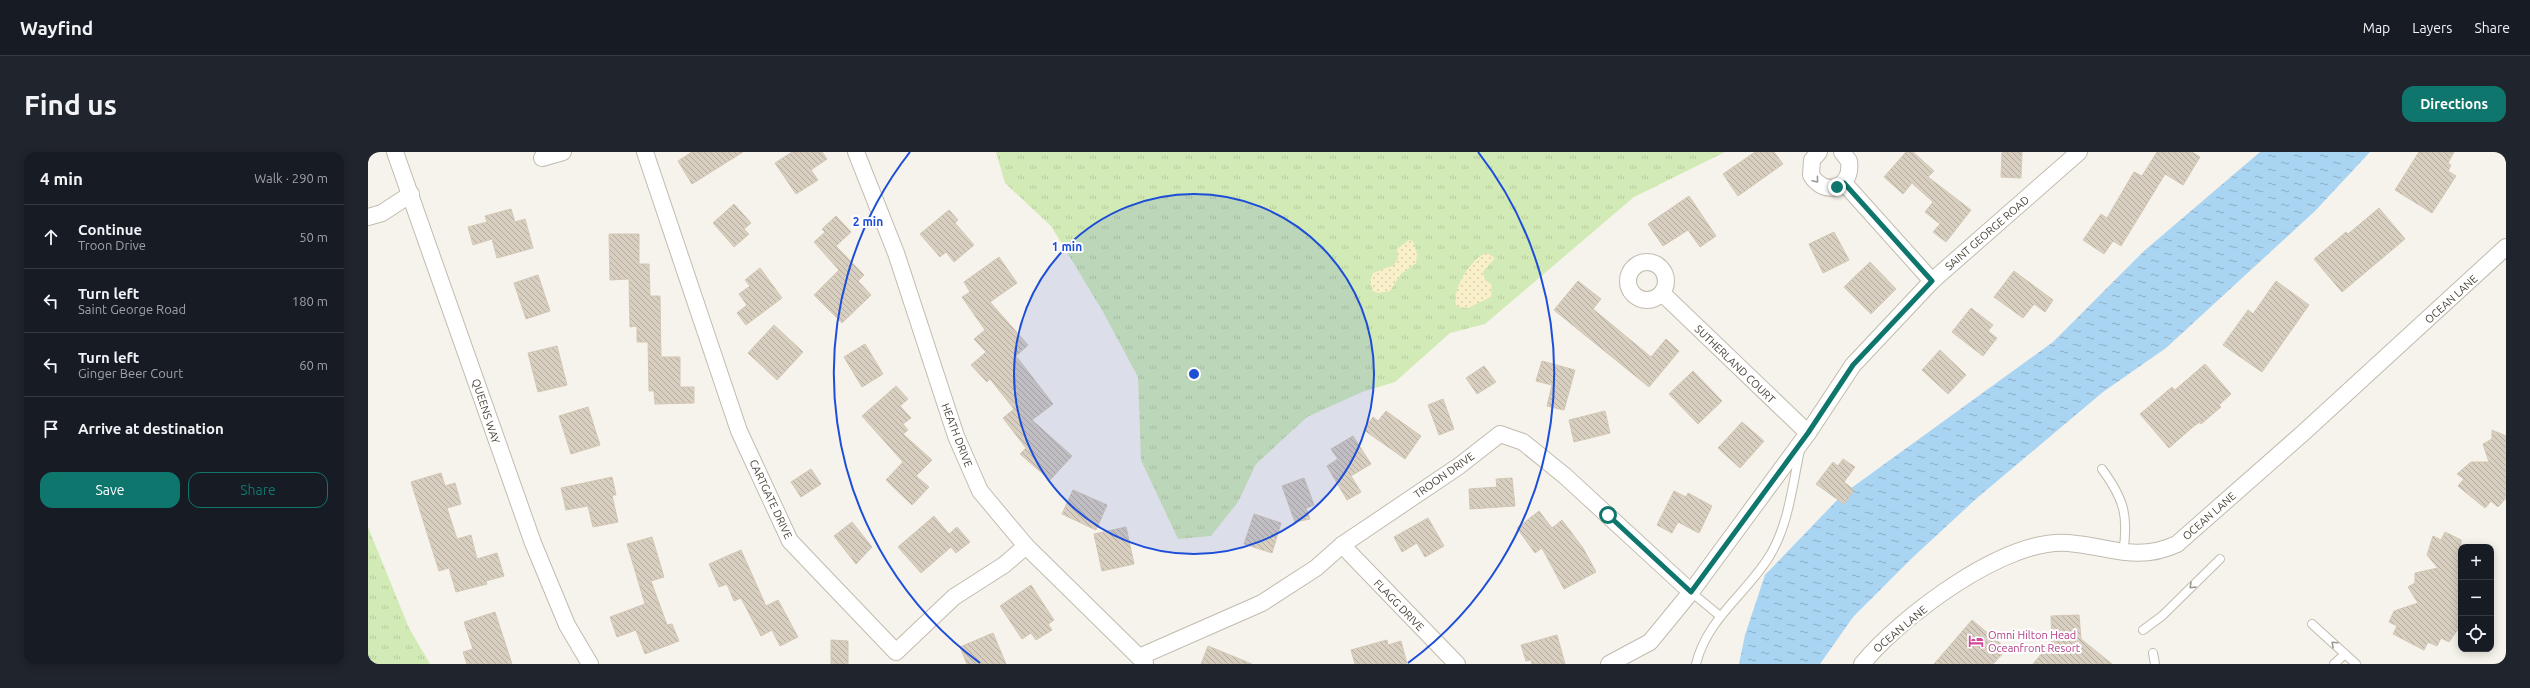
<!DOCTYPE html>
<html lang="en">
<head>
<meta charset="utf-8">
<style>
	body { margin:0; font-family:Ubuntu,sans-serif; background:#20242c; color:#f1f3f6 }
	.controls { position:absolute; right:12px; bottom:12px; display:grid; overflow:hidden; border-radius:8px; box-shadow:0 2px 10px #0003 }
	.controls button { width:36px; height:36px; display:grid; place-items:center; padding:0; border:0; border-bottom:1px solid #363941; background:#171b24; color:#f1f3f6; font:20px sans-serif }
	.stop { position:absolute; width:12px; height:12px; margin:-9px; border:3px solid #0f766e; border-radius:50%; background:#fff }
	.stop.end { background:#0f766e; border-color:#fff; box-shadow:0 1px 4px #0008 }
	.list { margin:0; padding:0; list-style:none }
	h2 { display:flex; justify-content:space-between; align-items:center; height:52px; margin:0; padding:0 16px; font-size:17px }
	h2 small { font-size:13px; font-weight:400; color:#9ea1a6 }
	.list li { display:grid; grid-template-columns:26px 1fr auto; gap:12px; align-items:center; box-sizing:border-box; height:64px; padding:0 16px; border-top:1px solid #363941 }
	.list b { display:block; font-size:15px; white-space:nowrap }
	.list p { margin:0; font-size:13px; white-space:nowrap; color:#9ea1a6 }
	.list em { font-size:13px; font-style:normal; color:#9ea1a6 }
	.actions { display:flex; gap:8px; padding:12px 16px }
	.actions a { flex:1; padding:9px 0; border:1px solid #0f766e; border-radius:12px; text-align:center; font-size:14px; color:#0f766e }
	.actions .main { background:#0f766e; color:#fff }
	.icon { flex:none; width:22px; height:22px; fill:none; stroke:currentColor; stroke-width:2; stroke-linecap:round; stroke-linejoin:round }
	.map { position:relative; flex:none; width:2138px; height:512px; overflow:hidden; border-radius:12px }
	header { display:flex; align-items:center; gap:24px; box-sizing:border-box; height:56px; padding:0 20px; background:#171b24; border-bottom:1px solid #363941 }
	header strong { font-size:19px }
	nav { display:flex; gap:22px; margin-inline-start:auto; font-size:14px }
	.intro { display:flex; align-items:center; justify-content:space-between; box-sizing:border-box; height:96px; padding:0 24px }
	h1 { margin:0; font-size:28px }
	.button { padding:10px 18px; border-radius:12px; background:#0f766e; color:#fff; font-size:14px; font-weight:700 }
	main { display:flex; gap:24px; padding:0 24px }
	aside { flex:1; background:#171b24; border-radius:12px; box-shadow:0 2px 10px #0003 }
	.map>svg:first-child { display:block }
	.grass { fill:url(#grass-tufts) }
	.sand { fill:url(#sand-dots) }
	.water { fill:url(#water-ripples) }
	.building { fill:url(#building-back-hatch); stroke:#d3c7b4 }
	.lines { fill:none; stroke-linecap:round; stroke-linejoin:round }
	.lane-casing { stroke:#c2bbae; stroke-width:10 }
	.street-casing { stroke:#c2bbae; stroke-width:18 }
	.lane { stroke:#fff; stroke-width:8 }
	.street { stroke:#fff; stroke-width:16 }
	.oneway { stroke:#9c9892 }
	.route { stroke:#0f766e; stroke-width:5 }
	.ring { fill:none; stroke:#1d4ed8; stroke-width:2 }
	.labels { text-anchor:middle; stroke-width:4; stroke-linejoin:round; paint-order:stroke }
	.street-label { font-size:11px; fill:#4b4439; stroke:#fff }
	.hotel-label { font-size:11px; fill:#b23c85; stroke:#fff; text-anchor:start }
	.centre { fill:#1d4ed8; stroke:#fff; stroke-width:2 }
	.ring-label { font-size:12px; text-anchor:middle; font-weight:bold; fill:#1d4ed8; stroke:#fff; stroke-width:4; stroke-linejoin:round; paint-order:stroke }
</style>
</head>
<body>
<header>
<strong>Wayfind</strong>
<nav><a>Map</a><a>Layers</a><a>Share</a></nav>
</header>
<div class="intro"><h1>Find us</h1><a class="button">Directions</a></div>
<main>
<aside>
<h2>4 min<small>Walk · 290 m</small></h2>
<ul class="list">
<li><svg class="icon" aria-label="ahead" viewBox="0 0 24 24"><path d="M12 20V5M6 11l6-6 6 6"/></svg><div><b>Continue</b><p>Troon Drive</p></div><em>50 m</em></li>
<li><svg class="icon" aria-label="left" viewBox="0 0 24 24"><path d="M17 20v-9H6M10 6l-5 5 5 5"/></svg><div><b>Turn left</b><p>Saint George Road</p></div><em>180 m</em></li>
<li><svg class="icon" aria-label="left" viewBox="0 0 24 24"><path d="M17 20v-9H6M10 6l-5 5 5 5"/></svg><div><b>Turn left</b><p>Ginger Beer Court</p></div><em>60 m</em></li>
<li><svg class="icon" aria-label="arrive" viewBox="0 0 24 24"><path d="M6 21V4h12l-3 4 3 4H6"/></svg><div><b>Arrive at destination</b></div></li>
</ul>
<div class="actions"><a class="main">Save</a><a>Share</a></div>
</aside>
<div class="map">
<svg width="2138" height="512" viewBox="0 0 2138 512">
	<defs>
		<pattern id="grass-tufts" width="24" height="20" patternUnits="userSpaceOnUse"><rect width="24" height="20" fill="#d2eab5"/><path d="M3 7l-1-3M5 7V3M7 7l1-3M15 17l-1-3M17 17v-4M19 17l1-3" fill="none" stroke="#b6ca9c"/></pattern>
		<pattern id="sand-dots" width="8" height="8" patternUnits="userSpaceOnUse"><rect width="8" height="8" fill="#f9efc9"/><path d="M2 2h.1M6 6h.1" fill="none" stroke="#d7cead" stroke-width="1.8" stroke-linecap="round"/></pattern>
		<pattern id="water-ripples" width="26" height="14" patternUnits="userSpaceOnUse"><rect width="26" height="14" fill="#a9d4f2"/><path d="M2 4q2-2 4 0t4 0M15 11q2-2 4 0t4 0" fill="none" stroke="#8caec5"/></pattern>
		<pattern id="building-back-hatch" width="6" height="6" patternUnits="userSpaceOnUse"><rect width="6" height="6" fill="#d8cfc1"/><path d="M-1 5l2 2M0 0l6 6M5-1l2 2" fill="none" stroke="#b1aa9e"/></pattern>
	</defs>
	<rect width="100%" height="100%" fill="#f6f3ec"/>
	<g class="grass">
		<path d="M 628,0 L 1357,0 L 1266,45 L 1117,172 L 1082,181 L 1027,230 L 994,240 L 939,265 L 888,312 L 870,350 L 843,384 L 810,387 L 773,308 L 770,225 L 734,158 L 683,74 L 637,31 Z"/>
		<path d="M 0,375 L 41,476 L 62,512 L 0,512 Z"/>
	</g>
	<g class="sand">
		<path d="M 1041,88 L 1045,89 L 1049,102 L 1048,111 L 1033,122 L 1022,139 L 1010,141 L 1005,139 L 1002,130 L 1005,121 L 1026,113 L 1030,106 L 1029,97 Z"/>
		<path d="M 1119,101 L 1127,106 L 1115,120 L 1117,128 L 1124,133 L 1123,145 L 1100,156 L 1089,155 C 1082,140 1103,105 1119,101 Z"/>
	</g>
	<path class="water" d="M 1892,0 L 2002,0 L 1947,59 L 1798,196 L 1735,240 L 1609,346 L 1543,407 L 1485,465 L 1452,512 L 1371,512 L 1377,483 L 1397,423 L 1475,342 L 1685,190 L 1776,99 Z"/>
	<g class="building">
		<path d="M 324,0 L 375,0 L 324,32 L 310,9 Z"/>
		<path d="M 424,0 L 454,0 L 459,7 L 443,18 L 450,28 L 428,42 L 407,11 Z"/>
		<path d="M 1387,0 L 1406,0 L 1415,12 L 1370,44 L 1355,22 Z"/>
		<path d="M 1538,0 L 1545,0 L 1566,19 L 1560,25 L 1603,58 L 1578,90 L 1565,80 L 1572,72 L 1557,60 L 1565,50 L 1544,31 L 1535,42 L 1516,25 Z"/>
		<path d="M 1634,0 L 1654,0 L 1653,26 L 1633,25 Z"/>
		<path d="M 1789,0 L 1824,0 L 1832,5 L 1815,33 L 1797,22 L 1753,94 L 1745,89 L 1736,102 L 1715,88 L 1733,62 L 1739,66 L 1766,20 L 1774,24 Z"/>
		<path d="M 2051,0 L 2086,0 L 2080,11 L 2083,13 L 2080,19 L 2088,24 L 2064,61 L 2027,38 Z"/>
		<path d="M 1321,44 L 1348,84 L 1332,95 L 1320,78 L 1295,94 L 1280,72 Z"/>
		<path d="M 366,52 L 383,71 L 376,77 L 381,82 L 366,95 L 345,71 Z"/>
		<path d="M 2011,56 L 2037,87 L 1974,140 L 1946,107 L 1978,80 L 1980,82 Z"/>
		<path d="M 143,57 L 147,70 L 157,67 L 165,96 L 129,106 L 124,87 L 105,93 L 100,75 L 119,70 L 117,64 Z"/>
		<path d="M 581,58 L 590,68 L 587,71 L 606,93 L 586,110 L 578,100 L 572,105 L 552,82 Z"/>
		<path d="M 468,64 L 483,80 L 468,94 L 496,123 L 490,129 L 503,143 L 474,171 L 446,143 L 471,118 L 446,90 L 457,80 L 454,77 Z"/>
		<path d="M 1466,80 L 1481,108 L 1455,121 L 1441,92 Z"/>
		<path d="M 241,82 L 271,82 L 271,112 L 281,112 L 282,144 L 292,144 L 293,205 L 312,205 L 312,235 L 326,235 L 326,251 L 287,252 L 286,239 L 281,239 L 280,190 L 269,190 L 269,174 L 262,175 L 261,127 L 242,128 Z"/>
		<path d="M 631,105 L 649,131 L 622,150 L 660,193 L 648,204 L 685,252 L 664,268 L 704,304 L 682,328 L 652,302 L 658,296 L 635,266 L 646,257 L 622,227 L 619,230 L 603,213 L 618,200 L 606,187 L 617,178 L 594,145 L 602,140 L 596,130 Z"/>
		<path d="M 1502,110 L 1528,137 L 1503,162 L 1476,135 Z"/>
		<path d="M 392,116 L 414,146 L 378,173 L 369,161 L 379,153 L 371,142 L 382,134 L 377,128 Z"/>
		<path d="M 1646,119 L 1685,148 L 1677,160 L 1666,152 L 1655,166 L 1626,145 Z"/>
		<path d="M 170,123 L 182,159 L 158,167 L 146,131 Z"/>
		<path d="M 1210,129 L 1233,147 L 1225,157 L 1283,205 L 1298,187 L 1311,199 L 1281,235 L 1186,158 Z"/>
		<path d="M 1908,129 L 1941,153 L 1894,220 L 1855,193 L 1880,158 L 1885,162 Z"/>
		<path d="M 1603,156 L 1625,173 L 1620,179 L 1629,186 L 1615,204 L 1584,180 Z"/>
		<path d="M 406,173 L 435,200 L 409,228 L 380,201 Z"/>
		<path d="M 497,192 L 515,222 L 494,235 L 476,205 Z"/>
		<path d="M 189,194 L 199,233 L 170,240 L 160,201 Z"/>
		<path d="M 1572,198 L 1598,223 L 1580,242 L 1554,218 Z"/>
		<path d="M 1174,209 L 1207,218 L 1196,258 L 1179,254 L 1184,233 L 1168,229 Z"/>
		<path d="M 1837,212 L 1863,242 L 1851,253 L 1853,255 L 1833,272 L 1832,270 L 1826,274 L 1801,296 L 1772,262 L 1804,235 L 1807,238 Z"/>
		<path d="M 1116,214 L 1128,230 L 1109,242 L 1098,226 Z"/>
		<path d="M 1325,219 L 1354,249 L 1330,272 L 1301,242 Z"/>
		<path d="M 528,234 L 540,247 L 532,254 L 543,266 L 535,272 L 540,278 L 535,282 L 564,308 L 548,324 L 561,335 L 544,353 L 518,328 L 535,310 L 494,264 Z"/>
		<path d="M 1075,247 L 1086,277 L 1071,283 L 1060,253 Z"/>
		<path d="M 220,255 L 232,293 L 203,302 L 191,264 Z"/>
		<path d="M 1018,259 L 1053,284 L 1037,307 L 996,278 L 1005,265 L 1010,269 Z"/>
		<path d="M 1237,259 L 1242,281 L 1206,290 L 1201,268 Z"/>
		<path d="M 1374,270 L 1396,289 L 1372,316 L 1350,296 Z"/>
		<path d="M 2124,278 L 2138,284 L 2138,346 L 2130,355 L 2123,349 L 2117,356 L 2090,334 L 2096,327 L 2089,322 L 2103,310 L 2121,310 L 2115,292 L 2124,287 Z"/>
		<path d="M 985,284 L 1003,312 L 983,324 L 993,340 L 979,348 L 959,314 L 970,307 L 963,297 Z"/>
		<path d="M 1475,307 L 1487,315 L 1476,330 L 1486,338 L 1476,352 L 1448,332 L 1465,310 L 1470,314 Z"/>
		<path d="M 443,317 L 453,332 L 433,345 L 423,330 Z"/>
		<path d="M 73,321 L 77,334 L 87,331 L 93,352 L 79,356 L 89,387 L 103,383 L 109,407 L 129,401 L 136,424 L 118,429 L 119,432 L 88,440 L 81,416 L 71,419 L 43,330 Z"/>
		<path d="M 244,325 L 248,343 L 244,343 L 250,370 L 225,375 L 220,354 L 198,358 L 193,336 Z"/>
		<path d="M 936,326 L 946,353 L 938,356 L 942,367 L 927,370 L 914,334 Z"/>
		<path d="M 1144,326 L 1147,354 L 1102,357 L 1101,337 L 1129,335 L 1128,327 Z"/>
		<path d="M 705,338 L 739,353 L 728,378 L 694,362 Z"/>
		<path d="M 1306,339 L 1318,345 L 1320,341 L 1344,354 L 1331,381 L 1310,370 L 1304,381 L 1289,373 Z"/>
		<path d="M 1171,359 L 1184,376 L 1194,368 L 1215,396 L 1228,420 L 1196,437 L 1174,396 L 1167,401 L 1149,376 Z"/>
		<path d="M 886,362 L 913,371 L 904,401 L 876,392 Z"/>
		<path d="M 566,364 L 581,382 L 589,375 L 602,390 L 588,401 L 583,395 L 553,421 L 530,395 Z"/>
		<path d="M 1060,366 L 1076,394 L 1057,405 L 1049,391 L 1034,400 L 1026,385 Z"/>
		<path d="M 484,370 L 504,395 L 488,412 L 466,384 Z"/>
		<path d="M 758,375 L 766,412 L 734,419 L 726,382 Z"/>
		<path d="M 2077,380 L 2093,388 L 2093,473 L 2081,490 L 2073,486 L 2069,494 L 2060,490 L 2056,498 L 2025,482 L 2029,474 L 2021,470 L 2026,459 L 2050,451 L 2040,435 L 2047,431 L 2047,421 L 2070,416 L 2059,403 L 2065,384 L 2073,388 Z"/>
		<path d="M 284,385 L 296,425 L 283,429 L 299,473 L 304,472 L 311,489 L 277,502 L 268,478 L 249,485 L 242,465 L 277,452 L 259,392 Z"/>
		<path d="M 373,398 L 398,454 L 410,448 L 430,485 L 412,494 L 404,478 L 393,484 L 373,446 L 366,449 L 359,432 L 351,435 L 341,412 Z"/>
		<path d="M 663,433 L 686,468 L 680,472 L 684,478 L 668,488 L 663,481 L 654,487 L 632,454 Z"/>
		<path d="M 127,460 L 144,512 L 99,512 L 95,500 L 105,497 L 96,470 Z"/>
		<path d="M 1711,463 L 1713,487 L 1744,512 L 1665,512 L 1684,489 L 1683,464 Z"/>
		<path d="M 1604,468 L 1639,497 L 1625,512 L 1566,512 Z"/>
		<path d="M 625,481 L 638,512 L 599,512 L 592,495 Z"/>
		<path d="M 1189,483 L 1197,512 L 1164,512 L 1163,508 L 1158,509 L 1153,493 Z"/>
		<path d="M 463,488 L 480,489 L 480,512 L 463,512 Z"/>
		<path d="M 1019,488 L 1020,493 L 1033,489 L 1039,512 L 987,512 L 983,498 Z"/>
		<path d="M 840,494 L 884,512 L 833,512 Z"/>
	</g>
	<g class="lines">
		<g class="lane-casing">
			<g id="lane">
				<path d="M 1734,317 C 1756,347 1761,364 1755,401"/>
				<path d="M 1323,440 L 1352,464"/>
				<path d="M 1944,472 L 1988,512"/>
				<path d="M 1775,478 L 1794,464 L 1852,407"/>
				<path d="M 1785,501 L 1787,512"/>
				<path d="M 1328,512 C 1339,467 1377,443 1401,405 C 1421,372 1424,335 1432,298"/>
				<path d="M 1966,512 L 1977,502"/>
			</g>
		</g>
		<g class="street-casing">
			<g id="street">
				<path d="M 27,0 L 165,391 L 199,473 L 222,512"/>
				<path d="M 277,0 L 371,279 L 422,389 L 528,500 L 586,445 L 636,413 L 658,394"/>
				<path d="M 488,0 L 528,101 L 588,284 L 612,339 L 658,394 L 777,511"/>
				<path d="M 1451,0 L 1444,8 L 1443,23 C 1457,46 1485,36 1481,9 L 1474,0"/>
				<path d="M 174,6 L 195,0"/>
				<path d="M 1476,31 L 1564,129"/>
				<path d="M 0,65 L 14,61 L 43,42"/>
				<circle cx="1279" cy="129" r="19"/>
				<path d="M 1295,142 L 1440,281"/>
				<path d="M 974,393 L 1089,512"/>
				<path d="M 771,505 L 894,451 L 948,416 L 974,393 L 1091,314 L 1132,282 L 1155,290 L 1197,324 L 1323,440"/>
				<path d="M 1241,512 L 1282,490 L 1323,440 L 1440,281 L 1485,213 L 1564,129 L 1711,0"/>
				<path d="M 1494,512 C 1533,465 1636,386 1700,391 C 1741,394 1768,411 1809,392 L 1934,282 L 2138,95"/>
			</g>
		</g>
		<use href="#lane" class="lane"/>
		<use href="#street" class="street"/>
	</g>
	<defs><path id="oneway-chevron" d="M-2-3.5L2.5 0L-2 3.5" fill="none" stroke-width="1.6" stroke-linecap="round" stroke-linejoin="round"/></defs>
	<g class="oneway">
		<use href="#oneway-chevron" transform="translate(1448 28) rotate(50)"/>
		<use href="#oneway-chevron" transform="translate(1824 434) rotate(136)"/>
		<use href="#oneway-chevron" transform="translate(1966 492) rotate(-137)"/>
	</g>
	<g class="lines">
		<path class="route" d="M 1240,363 L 1323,440 L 1440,281 L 1485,213 L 1564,129 L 1476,31 L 1469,35"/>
	</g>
	<circle cx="826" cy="222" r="180" fill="#1d4ed8" fill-opacity=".12"/>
	<g class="ring">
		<circle cx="826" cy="222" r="180"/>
		<path d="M612 511A360 360 0 0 1 542 0M1110 0A360 360 0 0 1 1040 511"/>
	</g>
	<defs>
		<g id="hotel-bare" transform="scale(1.2)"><path d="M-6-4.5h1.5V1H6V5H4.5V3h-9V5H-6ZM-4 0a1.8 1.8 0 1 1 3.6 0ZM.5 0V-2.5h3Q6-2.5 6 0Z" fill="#d1479c" stroke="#fff" stroke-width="2.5" paint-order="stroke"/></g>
	</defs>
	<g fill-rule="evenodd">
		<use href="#hotel-bare" x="1608" y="489"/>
	</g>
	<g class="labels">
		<g class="street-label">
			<text transform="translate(1619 81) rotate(-41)" y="4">SAINT GEORGE ROAD</text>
			<text transform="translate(2083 147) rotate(-42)" y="4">OCEAN LANE</text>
			<text transform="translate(1367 212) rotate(44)" y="4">SUTHERLAND COURT</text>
			<text transform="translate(118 259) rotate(72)" y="4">QUEENS WAY</text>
			<text transform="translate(589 283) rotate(69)" y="4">HEATH DRIVE</text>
			<text transform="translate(1076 323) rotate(-35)" y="4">TROON DRIVE</text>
			<text transform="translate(403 347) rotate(65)" y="4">CARTGATE DRIVE</text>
			<text transform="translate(1841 364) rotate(-41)" y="4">OCEAN LANE</text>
			<text transform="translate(1031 453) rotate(46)" y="4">FLAGG DRIVE</text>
			<text transform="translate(1532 477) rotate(-40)" y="4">OCEAN LANE</text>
		</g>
		<g class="hotel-label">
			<text x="1620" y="487">Omni Hilton Head<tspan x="1620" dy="13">Oceanfront Resort</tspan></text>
		</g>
	</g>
	<circle cx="826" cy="222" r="6" class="centre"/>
	<g class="ring-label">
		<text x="500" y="74">2 min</text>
		<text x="699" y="99">1 min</text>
	</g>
</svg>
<div class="controls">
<button>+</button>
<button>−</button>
<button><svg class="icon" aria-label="locate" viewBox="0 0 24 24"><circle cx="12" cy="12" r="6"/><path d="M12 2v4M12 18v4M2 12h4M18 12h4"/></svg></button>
</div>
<div class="stop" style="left:1240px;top:363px"></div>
<div class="stop end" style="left:1469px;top:35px"></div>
</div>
</main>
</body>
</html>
